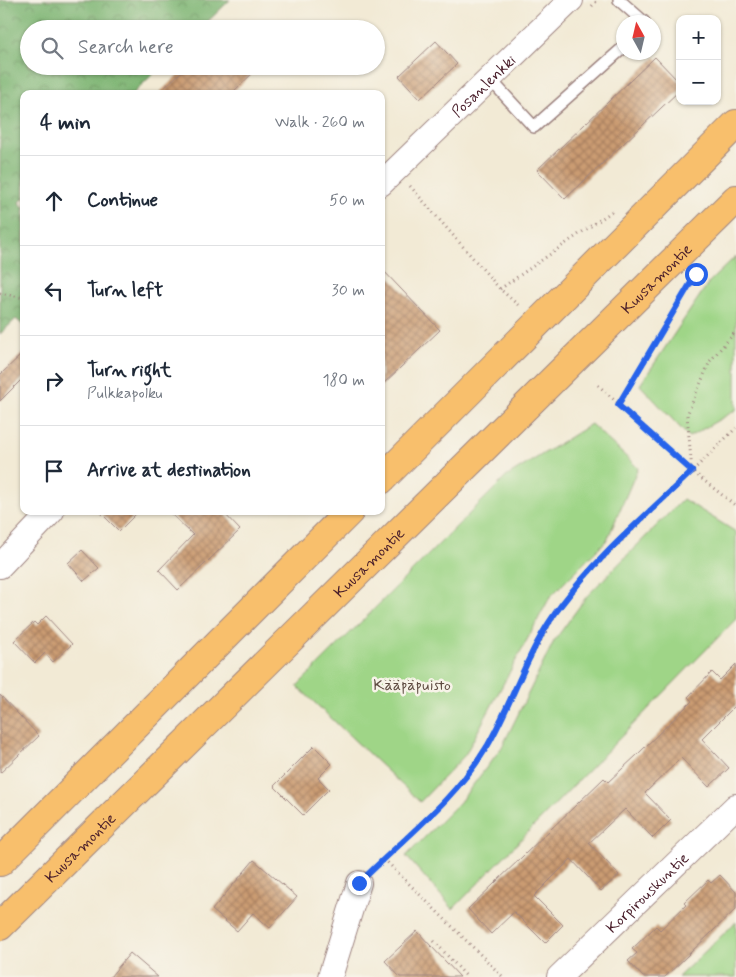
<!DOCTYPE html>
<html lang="en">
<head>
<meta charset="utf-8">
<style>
	body { margin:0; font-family:Mynerve,sans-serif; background:#f2f2f3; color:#1f2937 }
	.controls { position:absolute; right:15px; top:15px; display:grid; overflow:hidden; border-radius:10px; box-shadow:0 1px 4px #0004 }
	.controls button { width:45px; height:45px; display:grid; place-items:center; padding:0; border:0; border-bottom:1px solid #e0e1e3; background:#fff; color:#1f2937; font:25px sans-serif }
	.compass { position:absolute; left:616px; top:15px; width:45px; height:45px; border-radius:50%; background:#fff; box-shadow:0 1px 4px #0004; rotate:352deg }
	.stop { position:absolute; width:15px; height:15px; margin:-11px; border:4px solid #2563eb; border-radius:50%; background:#fff }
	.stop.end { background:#2563eb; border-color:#fff; box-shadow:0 1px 5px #0008 }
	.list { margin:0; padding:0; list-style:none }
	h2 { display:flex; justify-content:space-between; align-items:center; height:65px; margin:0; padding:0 20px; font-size:21px }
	h2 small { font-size:16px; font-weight:400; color:#747a83 }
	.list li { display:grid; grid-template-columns:32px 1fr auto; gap:15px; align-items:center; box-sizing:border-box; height:90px; padding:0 20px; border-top:1px solid #e0e1e3 }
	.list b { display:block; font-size:19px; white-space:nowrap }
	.list p { margin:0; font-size:16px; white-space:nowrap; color:#747a83 }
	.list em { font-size:16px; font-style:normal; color:#747a83 }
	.icon { flex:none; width:28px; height:28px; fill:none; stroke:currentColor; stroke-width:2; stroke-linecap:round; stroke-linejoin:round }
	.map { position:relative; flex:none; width:736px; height:977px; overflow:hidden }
	.search { position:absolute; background:#fff; box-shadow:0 1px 4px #0004; left:20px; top:20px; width:365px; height:55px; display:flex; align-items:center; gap:12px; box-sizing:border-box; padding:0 18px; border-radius:28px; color:#747a83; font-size:19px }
	.panel { position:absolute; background:#fff; box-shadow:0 1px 4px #0004; left:20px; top:90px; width:365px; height:425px; border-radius:10px }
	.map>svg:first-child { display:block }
	.green { fill:#9fd587; stroke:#747a59 }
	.forest { fill:url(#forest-crowns); stroke:#646a50 }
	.building { fill:url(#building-cross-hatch) }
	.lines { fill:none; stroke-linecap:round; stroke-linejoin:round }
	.service-casing { stroke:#9e8480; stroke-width:14 }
	.minor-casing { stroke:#9e8480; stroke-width:26 }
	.trunk-casing { stroke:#9e8480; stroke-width:30 }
	.path { stroke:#9e8480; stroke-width:3; stroke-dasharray:1 4; stroke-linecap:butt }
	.service { stroke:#fff; stroke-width:11 }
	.minor { stroke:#fff; stroke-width:24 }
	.trunk { stroke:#f8bf6c; stroke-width:28 }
	.route { stroke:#2563eb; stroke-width:6 }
	.labels { text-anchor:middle; stroke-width:5; stroke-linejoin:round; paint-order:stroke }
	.street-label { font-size:16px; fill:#4a1f2b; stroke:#f7f3e8 }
	.park-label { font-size:16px; fill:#5f4c42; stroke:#f7f3e8 }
</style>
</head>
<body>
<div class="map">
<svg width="736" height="977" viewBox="0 0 736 977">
	<defs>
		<pattern id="forest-crowns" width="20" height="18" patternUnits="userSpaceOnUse" patternTransform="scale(1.25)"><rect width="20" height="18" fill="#7fb674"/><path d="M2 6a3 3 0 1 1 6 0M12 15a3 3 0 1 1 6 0" fill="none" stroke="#6a935f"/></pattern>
		<pattern id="building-cross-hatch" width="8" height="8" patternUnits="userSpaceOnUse" patternTransform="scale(1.25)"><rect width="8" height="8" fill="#ca9b72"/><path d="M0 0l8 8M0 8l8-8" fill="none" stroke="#a67e5e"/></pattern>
	</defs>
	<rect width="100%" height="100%" fill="#f7f3e8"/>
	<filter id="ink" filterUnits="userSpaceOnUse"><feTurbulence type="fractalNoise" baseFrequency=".02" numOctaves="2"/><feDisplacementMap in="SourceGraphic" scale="10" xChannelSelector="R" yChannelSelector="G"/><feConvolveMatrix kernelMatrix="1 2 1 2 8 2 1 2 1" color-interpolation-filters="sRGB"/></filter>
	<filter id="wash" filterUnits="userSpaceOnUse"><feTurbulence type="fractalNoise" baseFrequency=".0096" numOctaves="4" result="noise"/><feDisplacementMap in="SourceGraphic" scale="20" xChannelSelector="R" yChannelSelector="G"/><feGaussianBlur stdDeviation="1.12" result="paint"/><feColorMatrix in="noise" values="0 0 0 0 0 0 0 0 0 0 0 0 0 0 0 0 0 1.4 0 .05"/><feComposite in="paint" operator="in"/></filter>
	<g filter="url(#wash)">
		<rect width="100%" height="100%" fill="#f2ead5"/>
		<g class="green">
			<path d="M 736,256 L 736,410 L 689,437 L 640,385 L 709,282 Z"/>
			<path d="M 591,424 L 638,468 L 607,540 L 550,597 L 465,755 L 420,802 L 297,686 L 506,477 Z"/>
			<path d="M 683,499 L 736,532 L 736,619 L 453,909 L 406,856 L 460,802 L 502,747 L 554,641 L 587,596 Z"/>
			<path d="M 736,922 L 736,977 L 678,977 Z"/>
		</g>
		<path class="forest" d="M 0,0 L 230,0 L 200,29 L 29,29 L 29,66 L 161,66 L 133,94 L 24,94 L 24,198 L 19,203 L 24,207 L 24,326 L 16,319 L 0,334 Z"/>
		<g id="blocks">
			<g class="building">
				<path d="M 436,41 L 457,64 L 420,99 L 399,76 Z"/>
				<path d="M 655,57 L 680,83 L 680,90 L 565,199 L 537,170 Z"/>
				<path d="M 187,66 L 260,66 L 231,94 L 158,94 Z"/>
				<path d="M 381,268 L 440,330 L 381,386 Z"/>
				<path d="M 24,352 L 24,377 L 0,401 L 0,375 Z"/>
				<path d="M 99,511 L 139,511 L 119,531 Z"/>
				<path d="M 168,511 L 222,511 L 240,530 L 178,590 L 159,570 L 193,535 Z"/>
				<path d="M 82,550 L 99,568 L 84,581 L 68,563 Z"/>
				<path d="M 46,616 L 72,644 L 53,662 L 45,653 L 35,663 L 14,641 L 34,622 L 37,625 Z"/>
				<path d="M 736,664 L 736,705 L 702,739 L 729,768 L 709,787 L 681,758 L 645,793 L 671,820 L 653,838 L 625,809 L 589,843 L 619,875 L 601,891 L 571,859 L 534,896 L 563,925 L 545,943 L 514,912 L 491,934 L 468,909 L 604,778 L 608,782 L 637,755 L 692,701 L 688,697 L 712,672 L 720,680 Z"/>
				<path d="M 0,695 L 39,736 L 0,773 Z"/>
				<path d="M 314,746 L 332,764 L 318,778 L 329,789 L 303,815 L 274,786 Z"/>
				<path d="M 254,860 L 297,897 L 270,928 L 253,913 L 237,931 L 212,910 Z"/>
				<path d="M 720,875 L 736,892 L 736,909 L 665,977 L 643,977 L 628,961 L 637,953 L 632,949 L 656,926 L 660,930 L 686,905 L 684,903 L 708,880 L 711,883 Z"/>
				<path d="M 417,931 L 460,977 L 400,977 L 385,961 Z"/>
				<path d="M 130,953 L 158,977 L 110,977 Z"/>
			</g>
		</g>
	</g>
	<g filter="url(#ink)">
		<use href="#blocks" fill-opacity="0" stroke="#9e8480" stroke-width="1"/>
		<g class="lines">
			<g class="service-casing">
				<g id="service">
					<path d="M 619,0 L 644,22"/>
					<path d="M 490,79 L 534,127 L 624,47"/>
				</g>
			</g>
			<g class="minor-casing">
				<g id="minor">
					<path id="s1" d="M 381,184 L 571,0"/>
					<path d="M 0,566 L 52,511"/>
					<path d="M 330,977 L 359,883"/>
					<path id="s2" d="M 559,977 L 736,806"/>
				</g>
			</g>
			<g class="trunk-casing">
				<g id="trunk">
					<path d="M 381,480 L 736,124"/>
					<path d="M 0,862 L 350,511"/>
					<path id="s3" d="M 0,926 L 736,199"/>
				</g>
			</g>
			<g class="path">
				<path d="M 592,6 L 598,0"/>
				<path d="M 410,186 L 500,289 L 518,305"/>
				<path d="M 500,289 L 614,210"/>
				<path d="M 0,293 L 24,298"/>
				<path d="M 598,385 L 692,471 L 736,506"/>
				<path d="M 619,405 L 696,274"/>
				<path d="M 692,471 L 687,415 L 710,361 L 736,331"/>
				<path d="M 384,859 L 503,977"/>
				<path d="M 374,868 L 450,796 L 488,745 L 524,670 L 561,605 L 588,574 L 736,428"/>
				<path d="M 434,941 L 467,977"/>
			</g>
			<use href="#service" class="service"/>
			<use href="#minor" class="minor"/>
			<use href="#trunk" class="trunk"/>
		</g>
	</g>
	<g class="lines" filter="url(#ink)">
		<path class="route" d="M 359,883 C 403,839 456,799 488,745 C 514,699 529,646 562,604 C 599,555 648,514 692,471 L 618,405 L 696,274"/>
	</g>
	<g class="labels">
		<g class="street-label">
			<text dy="6" stroke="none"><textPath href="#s1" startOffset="142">Posanlenkki</textPath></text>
			<text dy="6" stroke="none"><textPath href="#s3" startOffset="922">Kuusamontie</textPath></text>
			<text dy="6" stroke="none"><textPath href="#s3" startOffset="518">Kuusamontie</textPath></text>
			<text dy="6" stroke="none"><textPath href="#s3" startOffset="112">Kuusamontie</textPath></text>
			<text dy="6" stroke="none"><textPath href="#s2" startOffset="122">Korpirouskuntie</textPath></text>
		</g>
		<g class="park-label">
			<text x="412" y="690">Kääpäpuisto</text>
		</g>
	</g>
</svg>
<div class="controls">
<button>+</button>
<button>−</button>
</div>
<svg class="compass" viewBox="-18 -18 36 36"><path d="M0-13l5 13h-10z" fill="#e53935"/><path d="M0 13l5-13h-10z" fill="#747a83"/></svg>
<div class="stop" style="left:696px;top:274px"></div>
<div class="stop end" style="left:359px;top:883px"></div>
<div class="search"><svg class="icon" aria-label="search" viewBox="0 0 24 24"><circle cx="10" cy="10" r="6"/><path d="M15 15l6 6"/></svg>Search here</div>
<section class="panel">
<h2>4 min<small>Walk · 260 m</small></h2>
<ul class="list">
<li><svg class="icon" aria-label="ahead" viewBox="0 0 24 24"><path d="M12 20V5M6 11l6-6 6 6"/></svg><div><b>Continue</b></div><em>50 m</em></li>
<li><svg class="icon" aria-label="left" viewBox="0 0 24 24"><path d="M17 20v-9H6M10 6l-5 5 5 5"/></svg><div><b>Turn left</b></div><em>30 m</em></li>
<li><svg class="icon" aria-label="right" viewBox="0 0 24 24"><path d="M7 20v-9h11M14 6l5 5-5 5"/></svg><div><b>Turn right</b><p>Pulkkapolku</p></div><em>180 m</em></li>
<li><svg class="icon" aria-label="arrive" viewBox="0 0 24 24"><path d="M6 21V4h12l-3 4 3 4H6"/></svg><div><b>Arrive at destination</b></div></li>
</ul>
</section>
</div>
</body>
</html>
